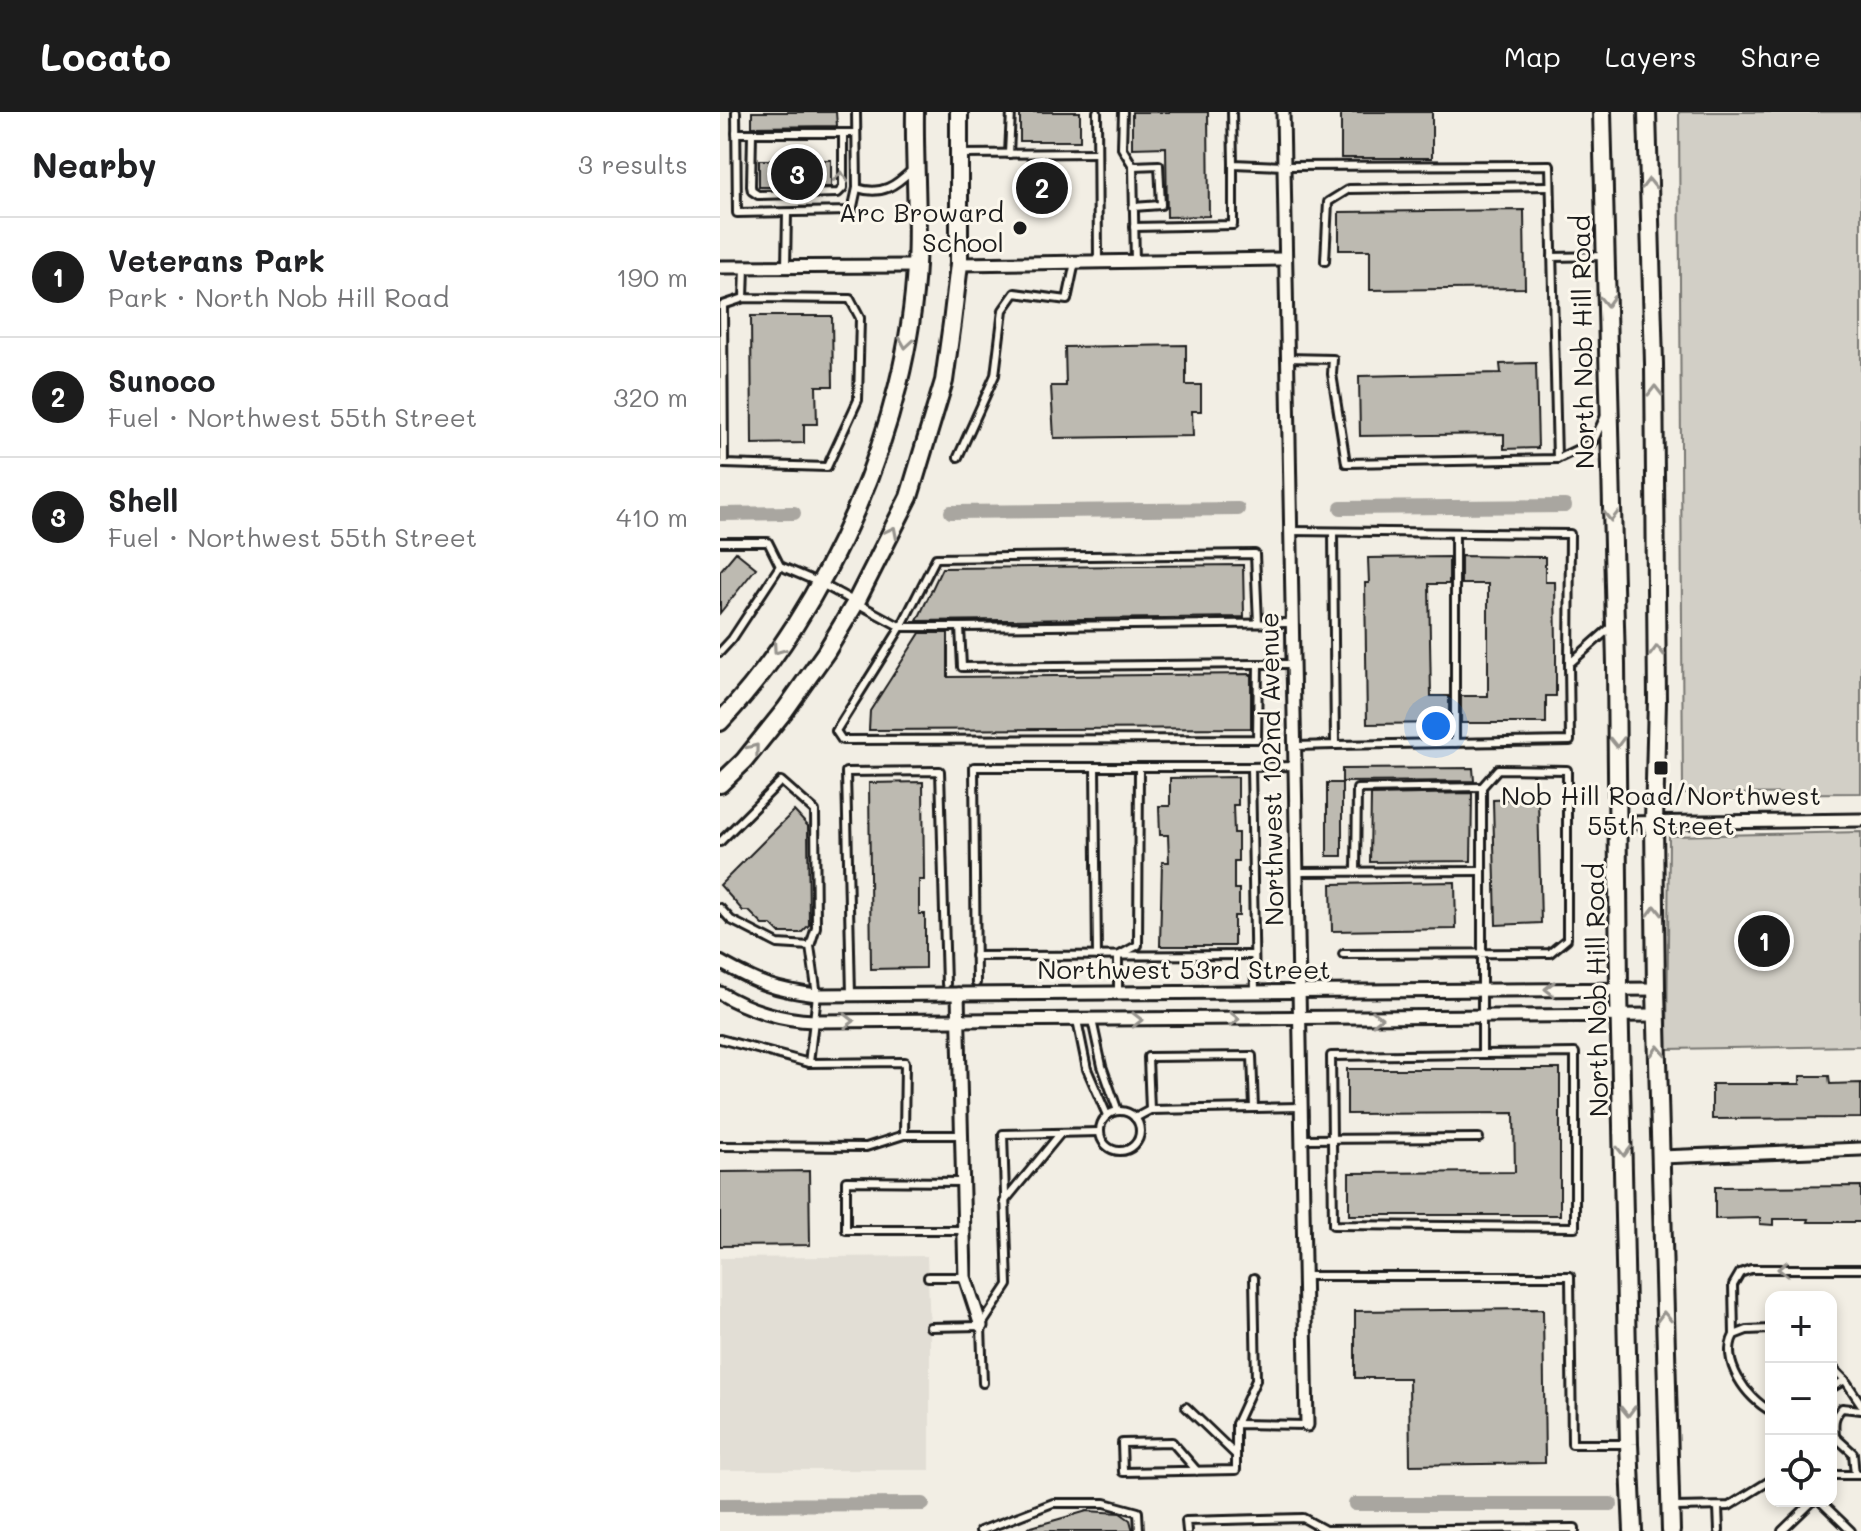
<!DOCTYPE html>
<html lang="en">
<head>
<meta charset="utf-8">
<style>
	body { margin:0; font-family:Mali,sans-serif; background:#f2f2f2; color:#202124 }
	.controls { position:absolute; right:24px; bottom:24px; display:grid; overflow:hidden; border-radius:16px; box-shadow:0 4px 12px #0003 }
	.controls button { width:72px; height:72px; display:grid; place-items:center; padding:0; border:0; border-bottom:2px solid #e0e0e0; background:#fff; color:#202124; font:40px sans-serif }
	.you { position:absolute; left:716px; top:614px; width:28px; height:28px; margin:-20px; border:6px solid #fff; border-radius:50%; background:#1a73e8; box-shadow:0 0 0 12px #1a73e833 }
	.badge { display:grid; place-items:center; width:52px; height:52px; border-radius:50%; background:#1c1c1c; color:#fff; font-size:26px; font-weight:700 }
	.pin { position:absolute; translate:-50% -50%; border:4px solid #fff; box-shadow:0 2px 8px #0006 }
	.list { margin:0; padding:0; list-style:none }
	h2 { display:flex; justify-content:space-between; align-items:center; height:104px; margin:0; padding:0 32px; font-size:34px }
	h2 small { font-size:26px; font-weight:400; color:#757577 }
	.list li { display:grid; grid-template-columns:52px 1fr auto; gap:24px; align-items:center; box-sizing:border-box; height:120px; padding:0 32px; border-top:2px solid #e0e0e0 }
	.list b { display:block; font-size:30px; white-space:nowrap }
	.list p { margin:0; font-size:26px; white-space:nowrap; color:#757577 }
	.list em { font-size:26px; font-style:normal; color:#757577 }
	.icon { flex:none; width:44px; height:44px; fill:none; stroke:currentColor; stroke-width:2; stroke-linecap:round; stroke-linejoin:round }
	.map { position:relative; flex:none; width:1141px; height:1419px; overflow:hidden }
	header { display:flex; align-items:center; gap:48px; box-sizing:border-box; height:112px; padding:0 40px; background:#1c1c1c; color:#fff }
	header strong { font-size:38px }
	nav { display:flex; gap:44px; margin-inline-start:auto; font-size:28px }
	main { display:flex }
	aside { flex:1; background:#fff }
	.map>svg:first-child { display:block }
	.built { fill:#e2ded5 }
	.green { fill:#d2cfc6; stroke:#777671; stroke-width:2 }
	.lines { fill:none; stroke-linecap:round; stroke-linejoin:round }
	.canal { stroke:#a9a6a0; stroke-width:14 }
	.building { fill:#bdbab1; stroke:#1c1c1c; stroke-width:2 }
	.service-casing { stroke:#1c1c1c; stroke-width:12 }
	.minor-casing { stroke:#1c1c1c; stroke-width:17 }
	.secondary-casing { stroke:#1c1c1c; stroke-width:22 }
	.service { stroke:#fbf7ec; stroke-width:6 }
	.minor { stroke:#fbf7ec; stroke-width:11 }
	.secondary { stroke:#fbf7ec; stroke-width:16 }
	.oneway { stroke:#97948e }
	.poi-dot { fill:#1c1c1c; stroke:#fbf7ec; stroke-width:3 }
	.labels { text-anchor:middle; stroke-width:6; stroke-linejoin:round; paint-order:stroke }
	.poi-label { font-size:26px; fill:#1c1c1c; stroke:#fbf7ec; text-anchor:end }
	.street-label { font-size:26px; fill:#1c1c1c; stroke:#fbf7ec }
</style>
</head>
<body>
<header>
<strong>Locato</strong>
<nav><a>Map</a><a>Layers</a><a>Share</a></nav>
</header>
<main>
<aside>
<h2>Nearby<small>3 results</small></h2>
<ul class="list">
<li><span class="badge">1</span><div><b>Veterans Park</b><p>Park · North Nob Hill Road</p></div><em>190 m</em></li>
<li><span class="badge">2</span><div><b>Sunoco</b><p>Fuel · Northwest 55th Street</p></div><em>320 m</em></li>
<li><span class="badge">3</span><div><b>Shell</b><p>Fuel · Northwest 55th Street</p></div><em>410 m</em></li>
</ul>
</aside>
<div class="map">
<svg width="1141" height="1419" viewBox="0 0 1141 1419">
	<rect width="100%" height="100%" fill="#f2eee4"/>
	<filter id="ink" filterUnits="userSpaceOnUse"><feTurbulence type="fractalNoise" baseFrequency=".0125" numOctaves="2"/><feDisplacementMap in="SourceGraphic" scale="16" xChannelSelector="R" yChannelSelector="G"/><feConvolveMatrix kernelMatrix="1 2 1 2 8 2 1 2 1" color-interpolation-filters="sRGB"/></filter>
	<g filter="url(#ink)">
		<path class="built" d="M 207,1144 L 210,1215 L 210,1358 L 0,1358 L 0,1146 Z"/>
		<g class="green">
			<path d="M 959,0 L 1141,0 L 1141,681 L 963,682 Z"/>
			<path d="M 1141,720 L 1141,934 L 947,937 L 949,724 Z"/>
		</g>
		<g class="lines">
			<g class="canal">
				<path d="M 621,396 L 845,394"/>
				<path d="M 231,400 L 518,397"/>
				<path d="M 0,402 L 74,401"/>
				<path d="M 635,1392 L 891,1392"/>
				<path d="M 0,1393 L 203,1392"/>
			</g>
		</g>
		<g class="building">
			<path d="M 32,0 L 116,0 L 117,14 L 32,15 Z"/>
			<rect x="300" y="0" width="60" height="29"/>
			<path d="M 412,0 L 488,0 L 489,104 L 447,105 L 446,35 L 412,36 Z"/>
			<rect x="621" y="0" width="91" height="46"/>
			<rect x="39" y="48" width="72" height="27"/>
			<path d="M 312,68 L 332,68 L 332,85 L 311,84 Z"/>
			<path d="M 804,98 L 805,176 L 650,178 L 650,138 L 619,138 L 619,100 Z"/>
			<path d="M 31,204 L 112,204 L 113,274 L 96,274 L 97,312 L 84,312 L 84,331 L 32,332 Z"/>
			<path d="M 466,233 L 466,273 L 481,273 L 481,299 L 472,299 L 473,324 L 334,326 L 331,274 L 346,274 L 345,235 Z"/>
			<path d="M 816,251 L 818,336 L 784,337 L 784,322 L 640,324 L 639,264 L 781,261 L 780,252 Z"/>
			<path d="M 16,440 L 36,456 L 0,501 L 0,459 Z"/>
			<path d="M 741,444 L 825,445 L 825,470 L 835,470 L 836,535 L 836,584 L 826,584 L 826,611 L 741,611 L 741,584 L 768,584 L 768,472 L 741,472 Z"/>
			<path d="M 729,445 L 729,472 L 709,472 L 711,584 L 729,584 L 729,611 L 647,612 L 645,471 L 649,471 L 648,446 Z"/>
			<path d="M 523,453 L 524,505 L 197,509 L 222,456 Z"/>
			<path d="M 200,521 L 228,521 L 228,565 L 531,562 L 531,616 L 149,618 L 150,599 Z"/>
			<path d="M 753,656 L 754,669 L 622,670 L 622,657 Z"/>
			<path d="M 518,665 L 518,693 L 513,693 L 514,721 L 518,721 L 518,749 L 514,749 L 514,777 L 519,777 L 519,804 L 514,804 L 514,834 L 440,834 L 442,750 L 449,750 L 448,723 L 440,723 L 439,694 L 450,694 L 450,666 Z"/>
			<path d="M 203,670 L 204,768 L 199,768 L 199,802 L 205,802 L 205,856 L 151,857 L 149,671 Z"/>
			<rect x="607" y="671" width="15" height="73"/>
			<path d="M 752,681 L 751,749 L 650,750 L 651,683 Z"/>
			<path d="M 818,686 L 821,811 L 776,813 L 773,688 Z"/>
			<path d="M 74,699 L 88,714 L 89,813 L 81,821 L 59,821 L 51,813 L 43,813 L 29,799 L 23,799 L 0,773 Z"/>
			<path d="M 735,770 L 736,817 L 612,819 L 611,772 Z"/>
			<path d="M 627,957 L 840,957 L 840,1103 L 629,1103 L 629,1061 L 795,1060 L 794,1001 L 627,1002 Z"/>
			<path d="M 1080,964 L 1109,964 L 1110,972 L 1141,971 L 1141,1006 L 992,1007 L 992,972 L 1080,972 Z"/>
			<path d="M 89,1059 L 90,1133 L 0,1134 L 0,1060 Z"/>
			<path d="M 1141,1074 L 1141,1110 L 1088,1110 L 1089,1107 L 1053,1107 L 1053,1113 L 1040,1112 L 1040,1106 L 995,1107 L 995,1075 Z"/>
			<path d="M 823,1197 L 825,1351 L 690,1353 L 689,1266 L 635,1266 L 635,1199 Z"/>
			<path d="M 367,1399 L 400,1401 L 410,1408 L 413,1419 L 309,1419 L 308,1416 Z"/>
		</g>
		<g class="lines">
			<g class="service-casing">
				<g id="service">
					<path d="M 16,0 L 17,101 L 132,99 L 137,76 L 136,0"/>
					<path d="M 377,0 L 378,149"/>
					<path d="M 403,0 L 402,36 L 413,54 L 415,149"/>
					<path d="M 512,0 L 513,52 L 564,54 L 830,53 L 837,347 L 626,351 L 612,262 L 613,247 L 566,246"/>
					<path d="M 16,21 L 136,21"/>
					<path d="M 32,21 L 31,74 L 32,79 L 38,83 L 118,81 L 123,76 L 123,21"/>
					<path d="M 240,42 L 377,41"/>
					<path d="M 289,42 L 291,0"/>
					<path d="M 413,54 L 439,53 L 441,93 L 413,95"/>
					<path d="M 137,76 C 162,84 175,74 193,57"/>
					<path d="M 414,115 L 513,113 L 513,52"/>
					<path d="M 832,145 L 884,144"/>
					<path d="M 605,149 L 608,90 L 629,77 L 830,74"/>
					<path d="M 66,155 L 67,101"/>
					<path d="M 24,186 L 3,193 L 4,352 L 107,355 L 138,288 L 140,206 L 130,187 L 24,186 L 25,155"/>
					<path d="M 238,345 L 275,263 L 283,198 L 295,181 L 347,188 L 355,150"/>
					<path d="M 837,347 L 873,330 L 885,304"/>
					<path d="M 570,419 L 850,422 L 849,552 L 891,515"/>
					<path d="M 735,421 L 735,631"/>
					<path d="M 0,430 L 48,430 L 60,454 L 100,471 L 181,515 L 116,619 L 122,628 L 537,627 L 538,552 L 573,552"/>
					<path d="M 240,515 L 572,511"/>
					<path d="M 0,540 L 12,527 L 60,454"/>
					<path d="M 538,552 L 242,555 L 240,515 L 181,515 L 216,446 L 535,442 L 538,511"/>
					<path d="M 615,633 L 850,629 L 849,552"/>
					<path d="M 576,634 L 615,633 L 613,420"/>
					<path d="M 375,655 L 377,844"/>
					<path d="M 0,730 L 61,669 L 95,699 L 96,815 L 90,834 L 97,883 L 89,951 L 0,927"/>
					<path d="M 578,760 L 762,759"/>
					<path d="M 636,760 L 637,677 L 762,675"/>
					<path d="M 0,796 L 11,808 L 58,832 L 90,834"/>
					<path d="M 623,842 L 830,841 L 847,827 L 847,658 L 778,657 L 762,675 L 762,942 L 855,941 L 855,1115 L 613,1113 L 611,944 L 762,942"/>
					<path d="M 255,844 L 534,843"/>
					<path d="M 256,871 L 254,655 L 531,655"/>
					<path d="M 398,880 L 398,844 L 418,833 L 419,655"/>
					<path d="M 535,880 L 531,655 L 574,654"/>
					<path d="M 131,883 L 126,660 L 220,659 L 226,872"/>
					<path d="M 357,908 L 367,957 L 387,1003"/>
					<path d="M 372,908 L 382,954 L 398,999"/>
					<path d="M 89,951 L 185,950 L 184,1023 L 240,1023"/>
					<path d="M 430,998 L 428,945 L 532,944 L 534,996"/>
					<circle cx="400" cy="1019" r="20"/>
					<path d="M 415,1006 L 430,998 L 581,995"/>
					<path d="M 582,1027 L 759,1026"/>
					<path d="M 0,1034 L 146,1035 L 184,1023"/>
					<path d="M 242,1070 L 126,1069 L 126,1118 L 243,1118"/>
					<path d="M 284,1090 L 340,1022"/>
					<path d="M 586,1164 L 850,1164 L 852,1332 L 909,1332"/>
					<path d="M 208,1165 L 245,1165"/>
					<path d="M 210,1215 L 261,1214"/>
					<path d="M 1051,1217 L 1027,1218 L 1014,1223 C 1000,1249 1027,1287 1051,1299"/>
					<path d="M 1014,1223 L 1013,1173 L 1020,1161 L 1031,1157 L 1141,1157"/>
					<path d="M 1111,1254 L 1125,1268 L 1141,1292"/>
					<path d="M 263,1271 L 261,1214 L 288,1173 L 283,1022 L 379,1020"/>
					<path d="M 1111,1276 L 1125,1268"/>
					<path d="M 466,1295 L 516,1343"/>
					<path d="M 516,1312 L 536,1268 L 534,1166"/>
					<path d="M 1111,1321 L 1133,1341 L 1135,1363"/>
					<path d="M 1115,1325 C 1114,1312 1113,1305 1122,1296 L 1141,1298"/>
					<path d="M 477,1359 L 452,1330 L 402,1331 L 403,1360 L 516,1358 L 516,1312 L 587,1313"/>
					<path d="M 1111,1363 L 1141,1363"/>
					<path d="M 1100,1389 L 1131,1419"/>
					<path d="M 954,1395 L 1009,1394 L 1051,1368"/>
					<path d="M 998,1395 L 999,1419"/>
					<path d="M 260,1419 L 333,1391 L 385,1391 L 418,1400 L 419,1419"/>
					<path d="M 467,1419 L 466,1409 L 583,1406 L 605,1418 L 855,1416 L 855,1419"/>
					<path d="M 1062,1419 L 1093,1389"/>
				</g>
			</g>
			<g class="minor-casing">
				<g id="minor">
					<path d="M 563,0 L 587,1313"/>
					<path d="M 239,152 L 565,147"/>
					<path d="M 0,155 L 196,154"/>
					<path d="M 898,711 L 1141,708"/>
					<path d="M 0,850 C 37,871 54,878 97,883 L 936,877"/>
					<path d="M 0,881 C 28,898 62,908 94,909 L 937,903"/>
					<path d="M 238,882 L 245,1165 L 261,1214"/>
					<path d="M 941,1045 L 1141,1037"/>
				</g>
			</g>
			<g class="secondary-casing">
				<g id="secondary">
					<path d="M 882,0 L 896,552 L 899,877 L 909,1332 L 913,1419"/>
					<path d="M 927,0 L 934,252 L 937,588 L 934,711 L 936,877 L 951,1419"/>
					<path d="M 0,610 C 108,497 189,309 196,153 C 199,102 194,51 195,0"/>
					<path d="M 0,672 L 24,649 L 65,598 L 106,540 L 136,490 L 189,385 L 224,269 L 232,211 L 239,152 L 239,0"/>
				</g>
			</g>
			<use href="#service" class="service"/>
			<use href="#minor" class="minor"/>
			<use href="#secondary" class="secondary"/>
		</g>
		<defs><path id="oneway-chevron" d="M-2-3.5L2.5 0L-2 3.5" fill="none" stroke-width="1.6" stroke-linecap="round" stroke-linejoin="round" transform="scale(2)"/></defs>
		<g class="oneway">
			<use href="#oneway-chevron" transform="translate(121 65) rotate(-84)"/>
			<use href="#oneway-chevron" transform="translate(929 72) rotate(-91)"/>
			<use href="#oneway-chevron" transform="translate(887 189) rotate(88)"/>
			<use href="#oneway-chevron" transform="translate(186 231) rotate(99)"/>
			<use href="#oneway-chevron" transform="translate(935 279) rotate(-90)"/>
			<use href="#oneway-chevron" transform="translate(891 404) rotate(89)"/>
			<use href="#oneway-chevron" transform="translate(172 420) rotate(-63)"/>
			<use href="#oneway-chevron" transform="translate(58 537) rotate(125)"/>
			<use href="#oneway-chevron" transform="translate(937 539) rotate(-91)"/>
			<use href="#oneway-chevron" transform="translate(897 630) rotate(89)"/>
			<use href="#oneway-chevron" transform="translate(34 637) rotate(-51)"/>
			<use href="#oneway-chevron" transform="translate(935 799) rotate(-91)"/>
			<use href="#oneway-chevron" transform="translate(830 877) rotate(180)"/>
			<use href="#oneway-chevron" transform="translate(657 906) rotate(-1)"/>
			<use href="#oneway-chevron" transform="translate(514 907)"/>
			<use href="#oneway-chevron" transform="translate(417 908)"/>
			<use href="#oneway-chevron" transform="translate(129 909)"/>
			<use href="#oneway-chevron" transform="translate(938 939) rotate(-92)"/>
			<use href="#oneway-chevron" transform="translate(904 1039) rotate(89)"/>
			<use href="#oneway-chevron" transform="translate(1063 1157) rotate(180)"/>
			<use href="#oneway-chevron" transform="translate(944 1205) rotate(-92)"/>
			<use href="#oneway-chevron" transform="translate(908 1299) rotate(89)"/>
		</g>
	</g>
	<g class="poi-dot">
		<circle cx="300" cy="116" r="8"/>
		<rect x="933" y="648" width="16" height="16" rx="4"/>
	</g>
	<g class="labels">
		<g class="poi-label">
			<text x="284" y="110">Arc Broward<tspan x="284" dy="30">School</tspan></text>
			<text x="941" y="693" text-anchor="middle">Nob Hill Road/Northwest<tspan x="941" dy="30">55th Street</tspan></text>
		</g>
		<g class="street-label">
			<text transform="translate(863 230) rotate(-91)" y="9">North Nob Hill Road</text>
			<text transform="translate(552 657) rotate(-91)" y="9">Northwest 102nd Avenue</text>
			<text x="464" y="867">Northwest 53rd Street</text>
			<text transform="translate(877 878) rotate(-91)" y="9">North Nob Hill Road</text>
		</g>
	</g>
</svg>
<div class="controls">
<button>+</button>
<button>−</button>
<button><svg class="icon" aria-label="locate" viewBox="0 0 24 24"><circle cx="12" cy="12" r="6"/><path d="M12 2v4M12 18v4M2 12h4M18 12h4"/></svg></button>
</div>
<div class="you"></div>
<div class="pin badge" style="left:1044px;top:829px">1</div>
<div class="pin badge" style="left:322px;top:76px">2</div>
<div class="pin badge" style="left:77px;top:62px">3</div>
</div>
</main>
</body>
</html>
